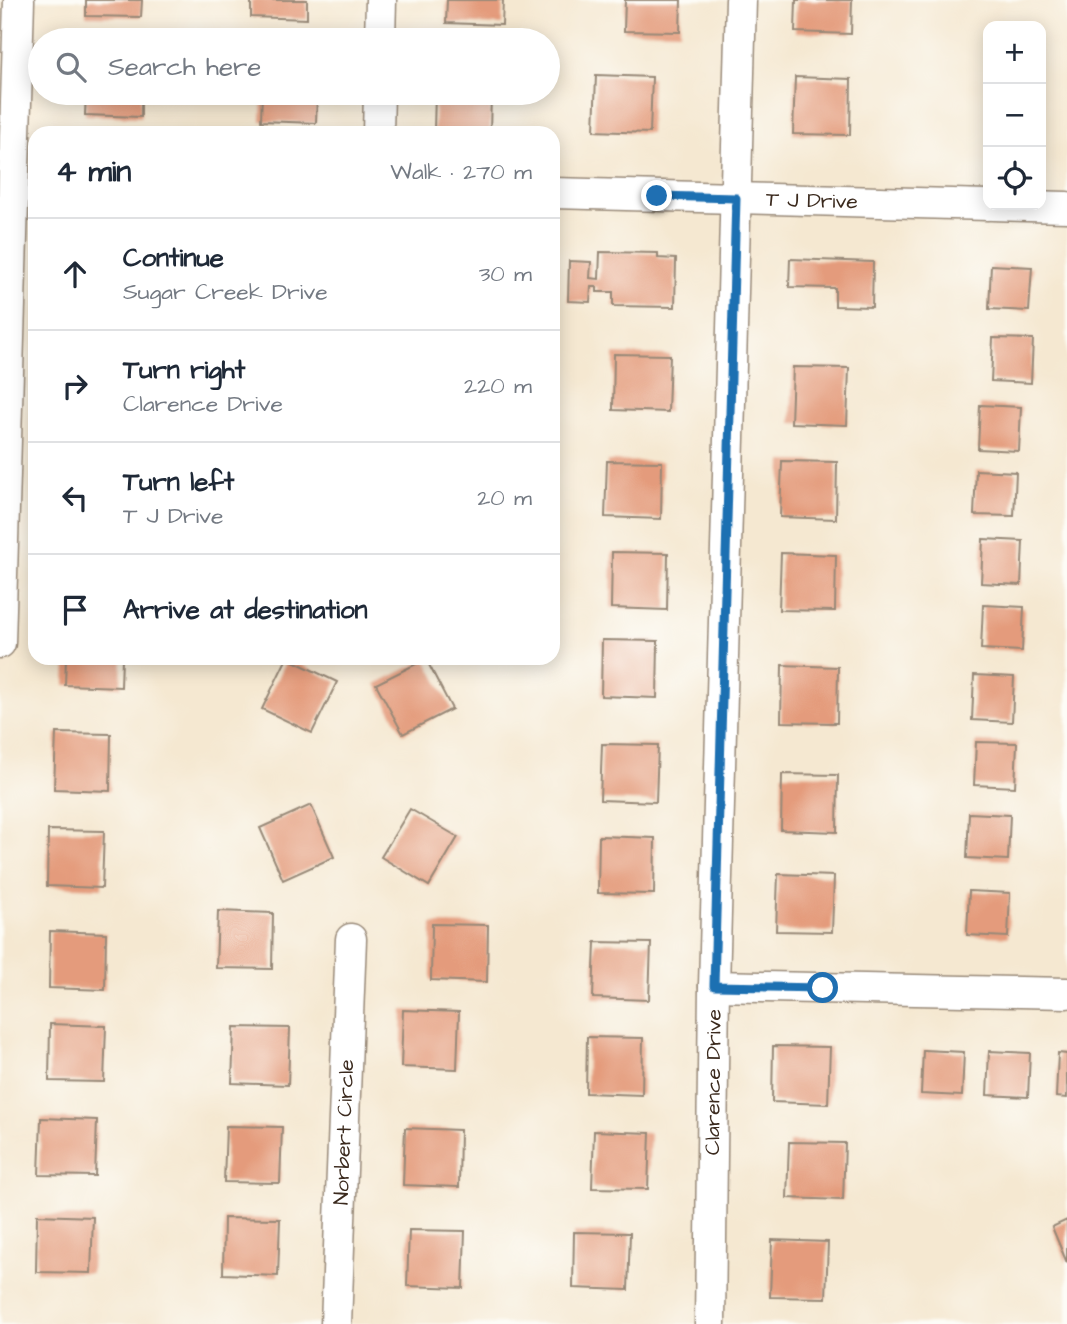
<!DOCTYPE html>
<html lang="en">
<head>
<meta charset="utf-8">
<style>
	body { margin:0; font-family:"Architects Daughter",sans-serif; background:#f2f2f3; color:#1f2937 }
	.controls { position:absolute; right:21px; top:21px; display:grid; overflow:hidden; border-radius:14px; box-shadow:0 4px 18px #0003 }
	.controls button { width:63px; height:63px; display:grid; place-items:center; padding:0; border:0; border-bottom:2px solid #e0e1e3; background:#fff; color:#1f2937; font:35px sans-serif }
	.stop { position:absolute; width:21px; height:21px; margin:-16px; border:5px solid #1f6fb2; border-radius:50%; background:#fff }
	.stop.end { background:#1f6fb2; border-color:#fff; box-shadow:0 2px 7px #0008 }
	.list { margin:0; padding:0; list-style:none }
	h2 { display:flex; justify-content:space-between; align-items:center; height:91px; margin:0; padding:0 28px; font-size:30px }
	h2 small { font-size:23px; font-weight:400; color:#747a83 }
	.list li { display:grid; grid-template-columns:46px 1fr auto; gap:21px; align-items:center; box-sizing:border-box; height:112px; padding:0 28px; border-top:2px solid #e0e1e3 }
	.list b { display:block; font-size:26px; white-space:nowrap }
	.list p { margin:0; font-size:23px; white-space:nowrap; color:#747a83 }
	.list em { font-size:23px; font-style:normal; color:#747a83 }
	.icon { flex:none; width:38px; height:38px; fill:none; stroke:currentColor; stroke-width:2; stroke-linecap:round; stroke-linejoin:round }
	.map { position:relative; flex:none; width:1067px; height:1324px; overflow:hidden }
	.search { position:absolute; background:#fff; box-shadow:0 4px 18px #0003; left:28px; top:28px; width:532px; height:77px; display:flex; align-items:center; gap:18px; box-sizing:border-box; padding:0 24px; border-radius:38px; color:#747a83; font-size:26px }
	.panel { position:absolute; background:#fff; box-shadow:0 4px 18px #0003; left:28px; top:126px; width:532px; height:539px; border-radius:21px }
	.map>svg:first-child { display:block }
	.building { fill:#e49b7b }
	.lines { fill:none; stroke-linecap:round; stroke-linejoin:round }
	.minor-casing { stroke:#988978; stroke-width:33 }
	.minor { stroke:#fff; stroke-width:30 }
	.route { stroke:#1f6fb2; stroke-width:9 }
	.labels { text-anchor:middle; stroke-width:5; stroke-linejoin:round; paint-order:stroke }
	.street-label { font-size:21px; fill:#3b2a1e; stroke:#fdfcf7 }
</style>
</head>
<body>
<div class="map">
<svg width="1067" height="1324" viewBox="0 0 1067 1324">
	<rect width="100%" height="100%" fill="#fdfcf7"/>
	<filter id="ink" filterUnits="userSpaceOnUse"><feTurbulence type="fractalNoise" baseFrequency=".0143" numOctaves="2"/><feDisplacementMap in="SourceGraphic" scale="14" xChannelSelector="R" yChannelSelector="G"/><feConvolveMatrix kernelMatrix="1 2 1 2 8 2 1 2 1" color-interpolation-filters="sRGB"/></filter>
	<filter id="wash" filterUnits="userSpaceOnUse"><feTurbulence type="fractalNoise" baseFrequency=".00686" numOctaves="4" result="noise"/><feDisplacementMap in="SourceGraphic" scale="28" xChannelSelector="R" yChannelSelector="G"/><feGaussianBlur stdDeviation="1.57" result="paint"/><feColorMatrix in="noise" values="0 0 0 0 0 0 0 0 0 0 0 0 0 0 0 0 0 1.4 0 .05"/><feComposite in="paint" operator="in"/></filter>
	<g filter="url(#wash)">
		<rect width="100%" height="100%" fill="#f5e8d1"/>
		<g id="blocks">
			<g class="building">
				<path d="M 86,0 L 142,0 L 141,17 L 86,16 Z"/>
				<path d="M 251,0 L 307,0 L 307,19 L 251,17 Z"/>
				<path d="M 447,0 L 503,0 L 502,25 L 446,23 Z"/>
				<path d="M 625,0 L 681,0 L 680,32 L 624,31 Z"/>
				<path d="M 796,0 L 852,0 L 851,34 L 795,32 Z"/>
				<path d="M 596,75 L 652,77 L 650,133 L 594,131 Z"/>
				<path d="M 795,77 L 851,79 L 850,135 L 793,134 Z"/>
				<path d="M 86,93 L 141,93 L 141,117 L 85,115 Z"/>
				<path d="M 262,93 L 317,93 L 316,123 L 261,121 Z"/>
				<path d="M 435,93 L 491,93 L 490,133 L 434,131 Z"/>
				<path d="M 600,252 L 658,253 L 658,258 L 676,259 L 675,307 L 613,306 L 613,292 L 597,292 L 597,287 L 591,287 L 590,302 L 568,301 L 569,261 L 591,262 L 590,278 L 599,279 Z"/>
				<path d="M 790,259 L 873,262 L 872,307 L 835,306 L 835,288 L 789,287 Z"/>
				<path d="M 991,265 L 1032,267 L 1029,311 L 989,309 Z"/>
				<path d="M 993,338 L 1033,339 L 1031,383 L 991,381 Z"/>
				<path d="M 614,354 L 670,355 L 668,412 L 613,410 Z"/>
				<path d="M 793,367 L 849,368 L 847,425 L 791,423 Z"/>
				<path d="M 980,405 L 1021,407 L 1019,451 L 978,449 Z"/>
				<path d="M 607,461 L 662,462 L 661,519 L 605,517 Z"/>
				<path d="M 782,461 L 837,462 L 836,519 L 780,517 Z"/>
				<path d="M 976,470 L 1016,472 L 1014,516 L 974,515 Z"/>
				<path d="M 983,539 L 1023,541 L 1021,585 L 981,583 Z"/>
				<path d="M 612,552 L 668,553 L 667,610 L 611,608 Z"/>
				<path d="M 781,553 L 836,555 L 835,611 L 779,610 Z"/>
				<path d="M 983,605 L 1024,607 L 1022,651 L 981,649 Z"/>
				<path d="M 602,640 L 658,641 L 657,698 L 601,696 Z"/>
				<path d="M 66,658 L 122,658 L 121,687 L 65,685 Z"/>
				<path d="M 287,658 L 337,682 L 312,733 L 262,709 Z"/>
				<path d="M 426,659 L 452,709 L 403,734 L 376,684 Z"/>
				<path d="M 782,665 L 838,667 L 837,723 L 781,722 Z"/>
				<path d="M 974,675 L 1014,677 L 1012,722 L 972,720 Z"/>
				<path d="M 56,733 L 111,734 L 110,791 L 54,789 Z"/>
				<path d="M 976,742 L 1017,743 L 1015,787 L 974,785 Z"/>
				<path d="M 602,744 L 658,745 L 656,802 L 600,800 Z"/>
				<path d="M 782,774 L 838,775 L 837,832 L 781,830 Z"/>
				<path d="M 311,805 L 334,857 L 283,880 L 260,828 Z"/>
				<path d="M 410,809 L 458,837 L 429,886 L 381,857 Z"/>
				<path d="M 969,813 L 1010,815 L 1008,860 L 967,858 Z"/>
				<path d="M 48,830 L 104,831 L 102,888 L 47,886 Z"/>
				<path d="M 599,836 L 655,838 L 654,894 L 598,893 Z"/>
				<path d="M 778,874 L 834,876 L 832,932 L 776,931 Z"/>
				<path d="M 969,891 L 1010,893 L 1008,937 L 967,935 Z"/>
				<path d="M 218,911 L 273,913 L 272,969 L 216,968 Z"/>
				<path d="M 432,924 L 488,925 L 487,982 L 431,980 Z"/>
				<path d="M 50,931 L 106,933 L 105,990 L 49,988 Z"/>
				<path d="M 595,942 L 651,943 L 649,1000 L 593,998 Z"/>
				<path d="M 403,1010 L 459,1012 L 457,1069 L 401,1067 Z"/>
				<path d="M 50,1024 L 106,1026 L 104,1082 L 49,1081 Z"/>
				<path d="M 234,1027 L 290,1028 L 288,1085 L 232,1083 Z"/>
				<path d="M 587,1037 L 643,1038 L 642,1095 L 586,1093 Z"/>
				<path d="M 773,1046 L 830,1047 L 828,1104 L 772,1102 Z"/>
				<path d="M 923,1050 L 964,1052 L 962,1096 L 921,1094 Z"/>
				<path d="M 989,1051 L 1030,1053 L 1028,1097 L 987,1095 Z"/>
				<path d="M 1058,1053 L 1067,1054 L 1067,1098 L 1056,1097 Z"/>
				<path d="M 41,1118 L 97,1120 L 95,1176 L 39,1175 Z"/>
				<path d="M 226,1126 L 282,1127 L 280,1183 L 224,1182 Z"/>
				<path d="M 405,1128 L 460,1130 L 459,1187 L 403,1185 Z"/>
				<path d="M 594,1131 L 650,1133 L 648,1189 L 592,1188 Z"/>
				<path d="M 789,1142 L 845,1143 L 843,1200 L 787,1198 Z"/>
				<path d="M 37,1215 L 93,1217 L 91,1273 L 36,1272 Z"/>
				<path d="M 224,1218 L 280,1219 L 278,1276 L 223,1274 Z"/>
				<path d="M 1067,1220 L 1067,1263 L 1052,1227 Z"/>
				<path d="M 409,1230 L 465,1231 L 463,1288 L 407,1286 Z"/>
				<path d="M 574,1232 L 630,1233 L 628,1290 L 573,1288 Z"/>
				<path d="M 772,1240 L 828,1242 L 826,1298 L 770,1297 Z"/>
			</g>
		</g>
	</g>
	<g filter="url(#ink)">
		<use href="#blocks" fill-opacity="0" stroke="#988978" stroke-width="2"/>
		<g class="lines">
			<g class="minor-casing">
				<g id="minor">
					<path d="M 380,40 L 381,0"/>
					<path d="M 378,133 L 379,93"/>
					<path id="s1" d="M 553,193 L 988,205"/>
					<path d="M 993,205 L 1067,207"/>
					<path d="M 0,643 L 19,0"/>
					<path d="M 714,986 L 1067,993"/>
					<path id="s2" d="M 336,1324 L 351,939"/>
					<path id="s3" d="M 710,1324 L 714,986 L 741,0"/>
				</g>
			</g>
			<use href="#minor" class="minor"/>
		</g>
	</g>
	<g class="lines" filter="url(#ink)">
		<path class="route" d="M 657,196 L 736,198 L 714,986 L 823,988"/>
	</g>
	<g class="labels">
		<g class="street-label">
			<text dy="7" stroke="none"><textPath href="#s1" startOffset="259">T J Drive</textPath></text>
			<text dy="7" stroke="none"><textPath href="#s3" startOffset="242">Clarence Drive</textPath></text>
			<text dy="7" stroke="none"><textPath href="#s2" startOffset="192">Norbert Circle</textPath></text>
		</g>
	</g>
</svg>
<div class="controls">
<button>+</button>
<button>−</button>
<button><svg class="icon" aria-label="locate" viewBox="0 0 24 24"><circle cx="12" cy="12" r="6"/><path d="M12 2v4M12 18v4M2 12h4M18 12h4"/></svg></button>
</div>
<div class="stop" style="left:823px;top:988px"></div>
<div class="stop end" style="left:657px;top:196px"></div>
<div class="search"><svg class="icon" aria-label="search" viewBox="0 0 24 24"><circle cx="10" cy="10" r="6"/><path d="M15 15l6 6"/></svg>Search here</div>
<section class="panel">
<h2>4 min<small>Walk · 270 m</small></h2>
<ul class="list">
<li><svg class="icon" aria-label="ahead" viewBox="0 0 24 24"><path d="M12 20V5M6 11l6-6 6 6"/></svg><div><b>Continue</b><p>Sugar Creek Drive</p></div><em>30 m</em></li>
<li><svg class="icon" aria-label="right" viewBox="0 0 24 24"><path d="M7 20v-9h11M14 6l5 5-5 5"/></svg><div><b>Turn right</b><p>Clarence Drive</p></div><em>220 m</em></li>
<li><svg class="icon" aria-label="left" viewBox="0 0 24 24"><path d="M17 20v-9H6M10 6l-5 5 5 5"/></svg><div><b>Turn left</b><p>T J Drive</p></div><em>20 m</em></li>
<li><svg class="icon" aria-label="arrive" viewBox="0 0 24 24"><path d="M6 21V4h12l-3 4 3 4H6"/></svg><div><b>Arrive at destination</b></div></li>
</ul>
</section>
</div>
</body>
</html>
